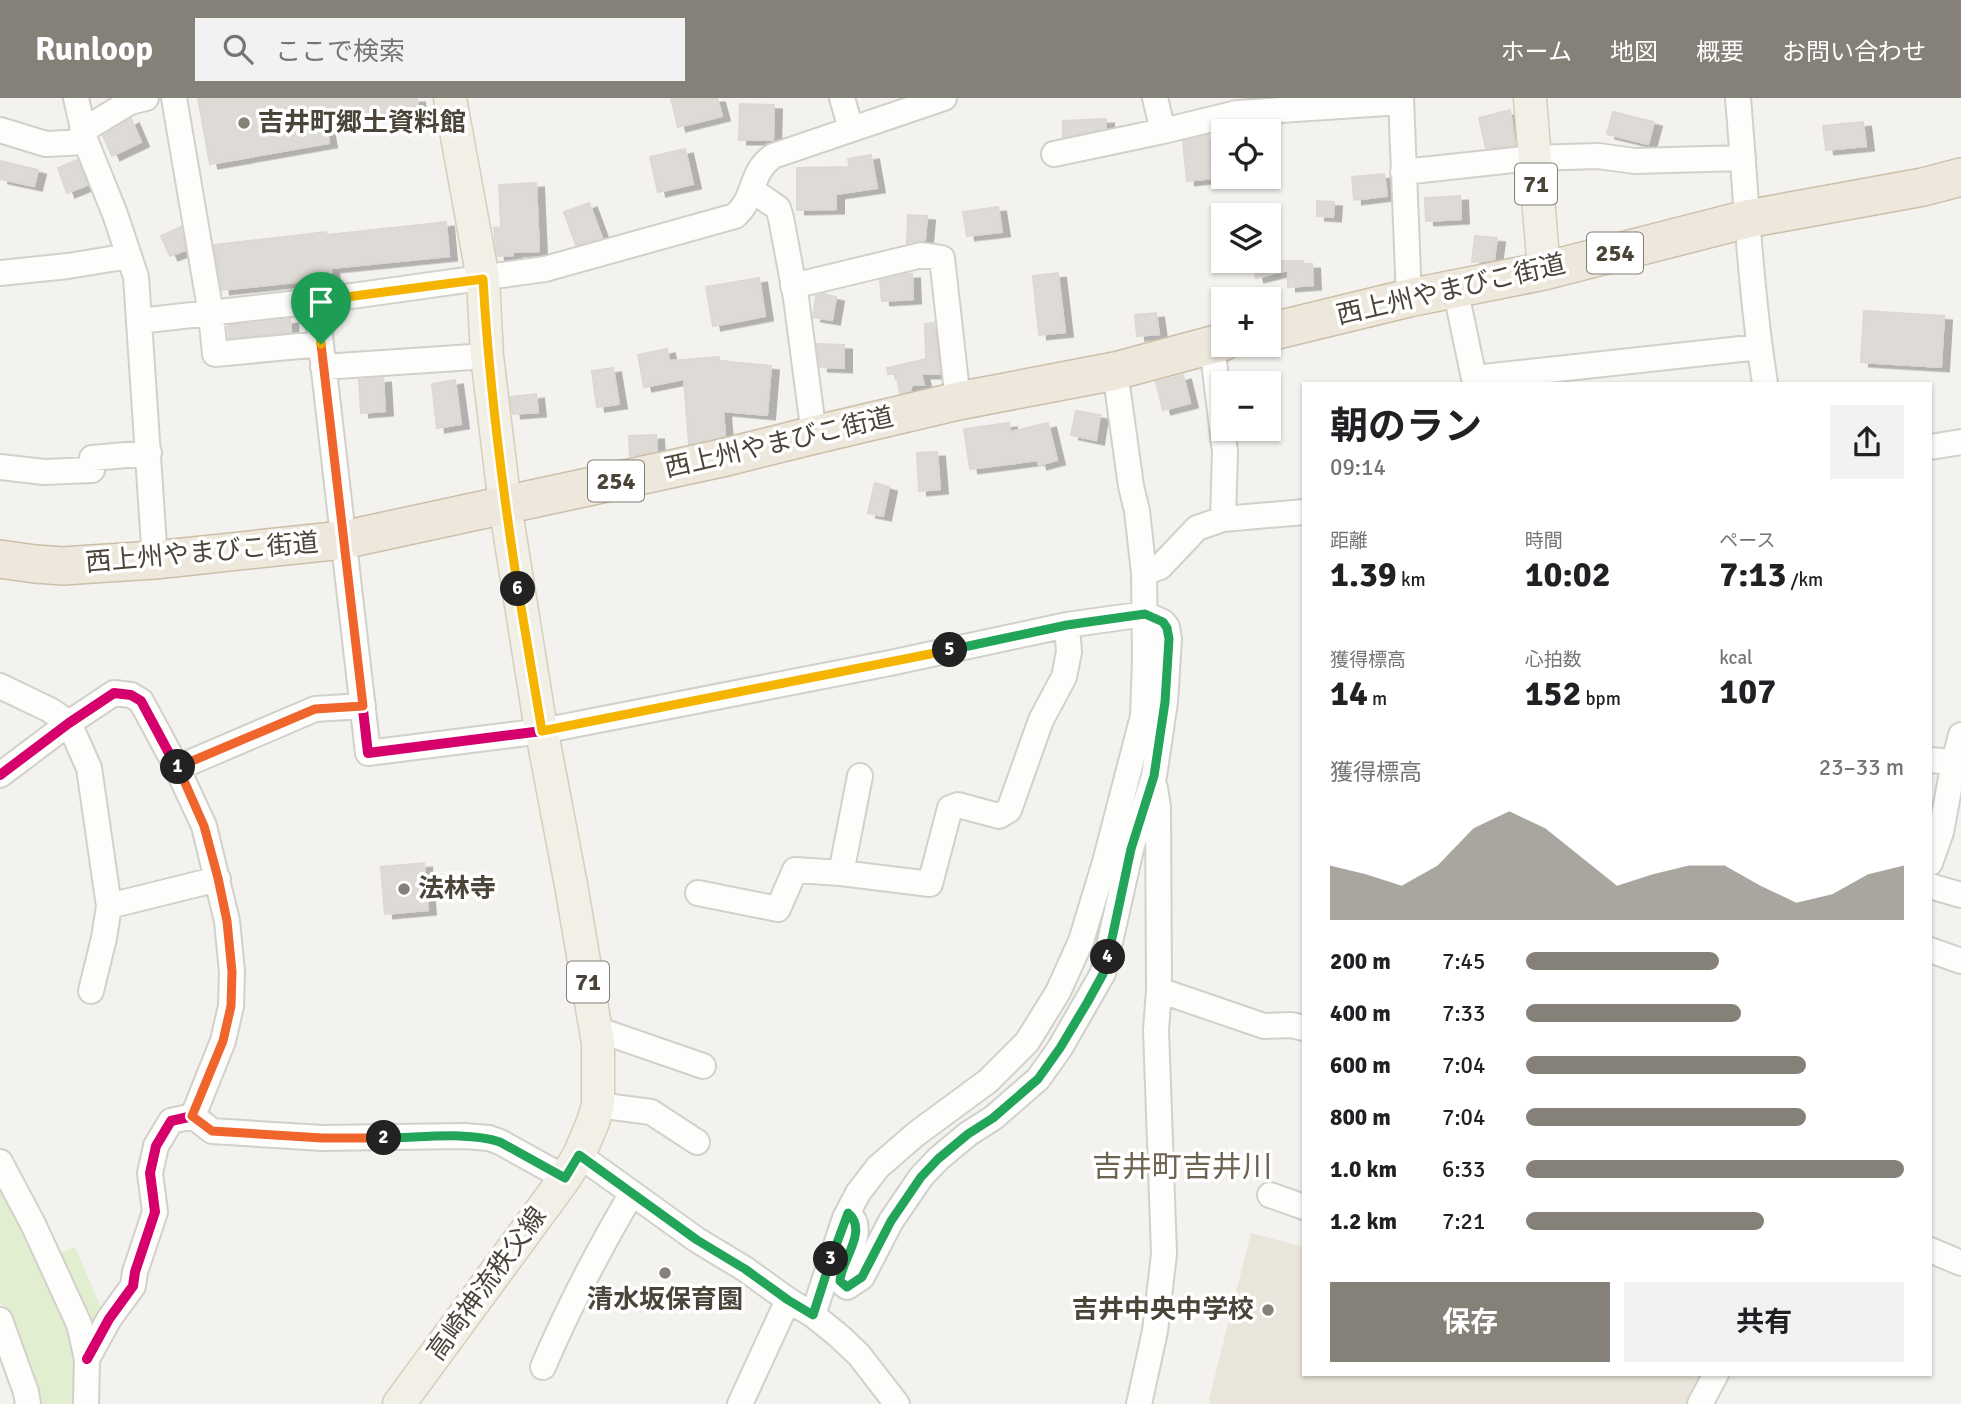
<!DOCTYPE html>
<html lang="ja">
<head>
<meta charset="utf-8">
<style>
  body { margin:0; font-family:Signika,"Noto Sans JP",sans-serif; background:#f2f2f2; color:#202124; height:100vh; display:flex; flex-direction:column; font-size:26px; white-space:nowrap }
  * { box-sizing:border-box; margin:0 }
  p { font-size:23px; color:#757577 }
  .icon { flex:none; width:38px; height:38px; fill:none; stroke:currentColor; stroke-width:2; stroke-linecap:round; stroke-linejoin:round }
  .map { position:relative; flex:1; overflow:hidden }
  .panel { position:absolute; left:1302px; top:284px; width:630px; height:994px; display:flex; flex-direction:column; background:#fff; border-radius:0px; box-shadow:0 2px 5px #0004 }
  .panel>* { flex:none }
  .tools { position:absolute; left:1211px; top:21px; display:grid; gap:14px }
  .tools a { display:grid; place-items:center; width:70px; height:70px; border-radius:0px; background:#fff; box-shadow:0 2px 5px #0004; font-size:35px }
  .pin { position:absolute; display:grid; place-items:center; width:60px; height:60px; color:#fff; margin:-72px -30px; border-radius:50% 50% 50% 0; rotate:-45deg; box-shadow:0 0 7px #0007 }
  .pin .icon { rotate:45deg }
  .km { position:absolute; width:35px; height:35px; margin:-18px; border-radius:50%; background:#222; color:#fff; font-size:19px; line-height:35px; text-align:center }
  .round { display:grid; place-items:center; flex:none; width:74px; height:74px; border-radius:0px; background:#f2f2f2 }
  .summary { display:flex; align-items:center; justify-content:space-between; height:119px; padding:0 28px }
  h1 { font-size:38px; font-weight:700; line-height:52px }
  .stats { display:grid; grid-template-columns:repeat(3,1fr); gap:10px; height:119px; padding:7px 28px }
  .stats div { display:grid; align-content:center }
  .stats b { font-size:35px; font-weight:700 }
  .stats small { font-size:19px; font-weight:400 }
  .stats p { font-size:19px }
  .chart { height:196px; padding:14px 28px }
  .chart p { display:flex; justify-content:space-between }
  .chart svg { width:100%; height:126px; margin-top:7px; fill:#868178; opacity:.7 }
  .cta { display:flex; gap:14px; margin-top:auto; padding:14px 28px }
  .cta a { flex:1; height:80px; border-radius:0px; background:#868178; color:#fff; font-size:28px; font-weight:700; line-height:80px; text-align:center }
  .cta a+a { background:#f2f2f2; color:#202124 }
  ul { padding:0 28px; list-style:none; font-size:23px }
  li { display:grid; grid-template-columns:112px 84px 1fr; align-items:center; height:52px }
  li i { height:18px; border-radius:9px; background:#868178 }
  header { display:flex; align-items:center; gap:42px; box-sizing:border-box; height:98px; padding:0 35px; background:#868178; color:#fff }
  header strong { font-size:33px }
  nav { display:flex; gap:38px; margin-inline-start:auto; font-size:24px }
  .search { width:490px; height:63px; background:#f2f2f2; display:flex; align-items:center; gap:18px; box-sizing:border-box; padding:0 24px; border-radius:0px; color:#757577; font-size:26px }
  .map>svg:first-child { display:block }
  .education { fill:#eae5da }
  .green { fill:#e1eecf }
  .building { fill:#dedbd6; stroke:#dcd9d4; stroke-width:2; filter:url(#shadow) }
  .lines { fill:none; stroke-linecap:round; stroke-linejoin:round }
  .minor-casing { stroke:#d2d0cb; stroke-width:28 }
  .major-casing { stroke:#d6cebb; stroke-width:35 }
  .highway-casing { stroke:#ccbfa9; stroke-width:40 }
  .minor { stroke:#fdfdfc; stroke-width:24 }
  .major { stroke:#f2efe6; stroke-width:32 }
  .highway { stroke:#ede8db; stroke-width:37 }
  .cycleway-casing { stroke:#fff; stroke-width:15 }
  .cycleway { stroke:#d6006c; stroke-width:10 }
  .split-1-casing { stroke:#fff; stroke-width:14 }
  .split-2-casing { stroke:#fff; stroke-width:14 }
  .split-3-casing { stroke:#fff; stroke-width:14 }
  .split-4-casing { stroke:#fff; stroke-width:14 }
  .split-5-casing { stroke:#fff; stroke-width:14 }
  .split-6-casing { stroke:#fff; stroke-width:14 }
  .split-7-casing { stroke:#fff; stroke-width:14 }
  .split-1 { stroke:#f0652b; stroke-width:9 }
  .split-2 { stroke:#f0652b; stroke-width:9 }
  .split-3 { stroke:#22a559; stroke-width:9 }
  .split-4 { stroke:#22a559; stroke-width:9 }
  .split-5 { stroke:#22a559; stroke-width:9 }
  .split-6 { stroke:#f5b400; stroke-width:9 }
  .split-7 { stroke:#f5b400; stroke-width:9 }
  .poi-dot { fill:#868178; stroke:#fff; stroke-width:2.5 }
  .labels { text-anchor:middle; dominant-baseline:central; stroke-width:7; stroke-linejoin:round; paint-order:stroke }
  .shield { fill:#fff; stroke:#817c74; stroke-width:2 }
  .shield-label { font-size:24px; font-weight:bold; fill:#4b4439 }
  .poi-label { font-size:26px; font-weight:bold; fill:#4b4439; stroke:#fff; text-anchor:start }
  .street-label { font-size:26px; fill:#4b4439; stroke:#fff }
  .quarter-label { font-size:30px; fill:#6e6250; stroke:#fff }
</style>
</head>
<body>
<header>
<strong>Runloop</strong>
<div class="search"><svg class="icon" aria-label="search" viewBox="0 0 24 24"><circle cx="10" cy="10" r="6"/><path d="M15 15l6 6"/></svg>ここで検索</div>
<nav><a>ホーム</a><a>地図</a><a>概要</a><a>お問い合わせ</a></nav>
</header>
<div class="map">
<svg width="1961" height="1306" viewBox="0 0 1961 1306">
  <defs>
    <filter id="shadow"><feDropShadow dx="8" dy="4.5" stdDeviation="0" flood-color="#0004"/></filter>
  </defs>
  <rect width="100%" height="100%" fill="#f4f2ee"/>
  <path class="education" d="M1251 1135 1304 1149V1276H1706L1691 1306H1210L1209 1301Z"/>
  <path class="green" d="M0 1077 42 1162 75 1149 106 1221 78 1306H35L16 1234 0 1204Z"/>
  <path class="building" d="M198 0H417L418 9 325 22 329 45 210 66Z
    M671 0H717L722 18 678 29Z
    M740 6 774 7 773 42H739Z
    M1510 12 1515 47 1486 50 1479 20Z
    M1613 14 1654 24 1648 46 1607 36Z
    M131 21 141 44 112 58 103 38Z
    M1106 21V30L1063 39V23Z
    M1863 24 1866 48 1826 52 1823 28Z
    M1209 37 1213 80 1187 83 1183 43Z
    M685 51 693 86 658 94 650 59Z
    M871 57 877 90 836 96V111L797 112V70L850 69 848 61Z
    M77 62 87 87 67 95 58 70Z
    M0 63 38 72 34 88 0 81Z
    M1384 76 1387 98 1354 102 1352 79Z
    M536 85 539 153 513 154V157L497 158 494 130 501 129 499 87Z
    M1460 98 1461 121 1426 123 1425 100Z
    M1317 103 1334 104 1333 119 1317 118Z
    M589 105 602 140 576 147 564 114Z
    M998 109 1002 134 967 138 963 114Z
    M908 117 927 118 925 142 907 145Z
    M446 124 449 158 331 170 332 180 222 192 214 147 326 134 327 137Z
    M181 129 185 152 170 158 161 138Z
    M1475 138 1497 140 1494 162 1472 164Z
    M1252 163H1303V166H1312L1313 187 1288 189V172L1256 180Z
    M1058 175 1065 234 1039 237 1033 178Z
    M907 176H912L913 201 882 203 880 182Z
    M759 180 765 218 713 228 706 189Z
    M823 196 836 199 832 222 813 219 816 198Z
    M1864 213 1944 218 1941 269 1861 264Z
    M1156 215 1159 236 1137 238 1135 217Z
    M290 221 291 234 229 240 228 228Z
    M934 225 940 276H921L924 287H912L910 293 900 295 896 276H888L887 270 926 261 925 226Z
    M817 246 844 247V270L820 269Z
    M667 251 669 263 719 259V263L771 268 767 317 723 313 725 338 689 346 684 281 644 289 638 257Z
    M613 270 619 306 597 309 592 273Z
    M1183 277 1190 305 1163 312 1156 284Z
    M383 280 385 313 361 315 359 282Z
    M455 282 461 326 437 330 432 286Z
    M536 296 538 314 513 316 510 299Z
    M1076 313 1100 317 1096 342 1071 337Z
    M1009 325 1010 334 1048 325 1057 362 1039 367 1038 362 970 371 964 331Z
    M656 337 657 353 630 358 629 338Z
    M937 354 940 391 919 393 917 355Z
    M875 385 889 389 883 418 868 415Z
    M424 765 428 812 385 816 381 769Z"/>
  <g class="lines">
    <defs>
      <path id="minor" d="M76 0 86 44 115 116 136 179 155 462
        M174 0 211 216 215 256 321 246
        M842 0 851 31
        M1155 0 1163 33
        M1401 0 1409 200
        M1738 0C1746 95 1750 191 1765 285
        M0 32 46 46 86 44
        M82 33 130 4 146 0
        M1054 56 1163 33 1237 15 1401 4
        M1403 74 1533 60 1598 58 1635 63 1743 60
        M752 92 778 110 781 120 796 200 814 337
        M0 175 68 168 129 158
        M793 188 922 157 942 160 958 303
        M1455 190 1475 285
        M316 203 368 655 542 633 890 565 1067 527 1145 516 1163 524 1167 529 1169 541 1165 604 1154 678 1131 751 1103 875 1060 950 1038 981 993 1020 968 1036 938 1061 921 1079 891 1123 862 1179 847 1189 840 1183C841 1162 869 1133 848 1115
        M139 223 316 203 545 171 735 118C757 98 749 75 773 58L944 0
        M323 269 487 258
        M1474 280 1759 249
        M1930 349 1961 344
        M0 369 44 374 92 372V360L149 355
        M1223 421 1304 414
        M1144 475 1160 469 1197 430 1223 421 1225 354 1212 247
        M0 588 50 612 69 625 89 670 109 808 104 840 91 893
        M1930 662 1954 664
        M177 670 315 611 363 608
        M0 677 69 625 114 595 131 597 141 603 177 670 204 728 227 823 232 874 231 908 223 943 193 1018 171 1023 156 1048 150 1075 155 1114 135 1174 133 1188 109 1221 87 1261
        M1930 765 1941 734 1954 664 1961 637
        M841 775 860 678
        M1930 788 1961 797
        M698 795 778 811 795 772 841 775 930 786 950 710 958 707 999 718 1009 712 1041 622 1064 579 1069 554 1067 527
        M109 808 218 781
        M1930 852 1961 863
        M1159 892 1264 928 1291 927 1304 930
        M596 931 703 968
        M598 1007 651 1014 697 1044
        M193 1018 212 1033 322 1040 465 1038 489 1040 500 1044 565 1080
        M579 1057 697 1142 745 1171 788 1202 813 1217 839 1238 859 1257 897 1306
        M0 1064 33 1126 79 1226 87 1261 86 1306
        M1270 1097 1304 1109
        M1930 1152 1961 1165
        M813 1217 845 1120 858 1095 878 1069 916 1036 988 983 1027 944 1058 894 1081 843 1105 764 1143 618 1145 562 1144 475 1137 413 1131 388 1115 273
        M0 1222 26 1294 28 1306
        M543 1269C569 1208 599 1151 632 1095
        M740 1306 788 1202
        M1139 1306 1155 1233 1164 1156 1156 932 1159 892 1158 709 1155 690
        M1700 1306 1716 1276"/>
      <path id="major" d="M1530 0 1544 173
        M399 1306 565 1080 579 1057 593 1024 598 1007V945L571 787 539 619 505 407 487 258 483 181 450 0"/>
      <path id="highway" d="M1269 234 1409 200 1544 173 1747 121 1923 89 1961 79
        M0 461 35 466 63 468 92 466 155 462 343 442 722 360 814 337 958 303 1115 273 1223 244"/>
    </defs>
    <use href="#minor" class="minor-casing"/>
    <use href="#major" class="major-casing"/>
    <use href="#highway" class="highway-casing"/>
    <use href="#minor" class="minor"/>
    <use href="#major" class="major"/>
    <use href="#highway" class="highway"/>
    <defs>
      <path id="cycleway" d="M316 203 368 655 542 633 890 565 1067 527 1145 516 1163 524 1167 529 1169 541 1165 604 1154 678 1131 751 1103 875 1060 950 1038 981 993 1020 968 1036 938 1061 921 1079 891 1123 862 1179 847 1189 840 1183C841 1162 869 1133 848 1115
        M0 677 69 625 114 595 131 597 141 603 177 670 204 728 227 823 232 874 231 908 223 943 193 1018 171 1023 156 1048 150 1075 155 1114 135 1174 133 1188 109 1221 87 1261"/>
    </defs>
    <use href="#cycleway" class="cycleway-casing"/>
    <use href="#cycleway" class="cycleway"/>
  </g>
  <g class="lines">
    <defs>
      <path id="split-1" d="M178 669 315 611 363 608 321 246"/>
      <path id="split-2" d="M178 669 204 728 218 780 227 823 232 874 231 908 223 943 192 1018 212 1033 322 1040H384"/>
      <path id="split-3" d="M384 1040C418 1040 468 1033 500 1044L565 1080 579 1057 697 1142 745 1171 788 1202 813 1217 831 1161"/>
      <path id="split-4" d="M831 1161 848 1115C869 1133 841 1162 840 1183L847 1189 862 1179 891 1123 921 1079 938 1061 968 1036 993 1020 1038 981 1060 950 1087 905 1103 876 1108 859"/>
      <path id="split-5" d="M950 552 1067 527 1145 516 1163 524 1167 530 1169 541 1165 604 1154 678 1131 751 1108 859"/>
      <path id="split-6" d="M518 491 542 633 950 552"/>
      <path id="split-7" d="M321 246 316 203 483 181C489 285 502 388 518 491"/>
    </defs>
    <use href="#split-1" class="split-1-casing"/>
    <use href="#split-2" class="split-2-casing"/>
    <use href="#split-3" class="split-3-casing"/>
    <use href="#split-4" class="split-4-casing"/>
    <use href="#split-5" class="split-5-casing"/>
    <use href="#split-6" class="split-6-casing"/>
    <use href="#split-7" class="split-7-casing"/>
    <use href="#split-1" class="split-1"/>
    <use href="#split-2" class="split-2"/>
    <use href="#split-3" class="split-3"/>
    <use href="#split-4" class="split-4"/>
    <use href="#split-5" class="split-5"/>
    <use href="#split-6" class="split-6"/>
    <use href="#split-7" class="split-7"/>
  </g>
  <g class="poi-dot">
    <circle cx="244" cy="25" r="7"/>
    <circle cx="404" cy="791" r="7"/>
    <circle cx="665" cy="1175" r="7"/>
    <circle cx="1268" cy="1212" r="7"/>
  </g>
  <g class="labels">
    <g class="shield">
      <rect x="1515" y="65.5" width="42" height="41" rx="5"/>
      <rect x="1587" y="134.5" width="56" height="41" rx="5"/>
      <rect x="588" y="362.5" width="56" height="41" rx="5"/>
      <rect x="567" y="863.5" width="42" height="41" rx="5"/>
    </g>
    <g class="shield-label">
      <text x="1536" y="86">71</text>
      <text x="1615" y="155">254</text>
      <text x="616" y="383">254</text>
      <text x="588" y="884">71</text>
    </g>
    <g class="poi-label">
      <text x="258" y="25">吉井町郷土資料館</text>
      <text x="418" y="791">法林寺</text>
      <text x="665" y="1202" text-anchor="middle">清水坂保育園</text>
      <text x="1254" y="1212" text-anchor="end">吉井中央中学校</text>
    </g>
    <g class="street-label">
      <text transform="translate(1451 192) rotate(-13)">西上州やまびこ街道</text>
      <text transform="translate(779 345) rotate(-13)">西上州やまびこ街道</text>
      <text transform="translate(202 455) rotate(-5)">西上州やまびこ街道</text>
      <text transform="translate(487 1186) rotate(-54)">高崎神流秩父線</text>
    </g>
    <g class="quarter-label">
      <text x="1182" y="1069">吉井町吉井川</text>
    </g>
  </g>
</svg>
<div class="tools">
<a><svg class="icon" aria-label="locate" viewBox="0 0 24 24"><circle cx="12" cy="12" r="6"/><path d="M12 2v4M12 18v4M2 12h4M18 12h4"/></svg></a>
<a><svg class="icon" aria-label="layers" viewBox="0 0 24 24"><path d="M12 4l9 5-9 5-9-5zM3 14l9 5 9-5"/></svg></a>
<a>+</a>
<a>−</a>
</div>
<div class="pin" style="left:321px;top:246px;background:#1e9e55"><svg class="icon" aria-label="arrive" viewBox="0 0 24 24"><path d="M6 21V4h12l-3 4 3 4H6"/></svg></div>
<b class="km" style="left:178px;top:669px">1</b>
<b class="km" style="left:384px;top:1040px">2</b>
<b class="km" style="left:831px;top:1161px">3</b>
<b class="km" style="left:1108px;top:859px">4</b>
<b class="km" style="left:950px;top:552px">5</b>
<b class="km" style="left:518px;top:491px">6</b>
<section class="panel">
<div class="summary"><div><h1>朝のラン</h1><p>09:14</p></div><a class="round"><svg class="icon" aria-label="share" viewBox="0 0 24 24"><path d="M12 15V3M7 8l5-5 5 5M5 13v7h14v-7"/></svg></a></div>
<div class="stats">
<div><p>距離</p><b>1.39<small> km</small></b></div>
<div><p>時間</p><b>10:02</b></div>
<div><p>ペース</p><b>7:13<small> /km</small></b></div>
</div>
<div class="stats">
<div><p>獲得標高</p><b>14<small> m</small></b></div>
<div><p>心拍数</p><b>152<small> bpm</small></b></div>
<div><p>kcal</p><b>107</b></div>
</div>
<div class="chart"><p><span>獲得標高</span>23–33 m</p>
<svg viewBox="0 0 160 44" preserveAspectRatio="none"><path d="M0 44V25L10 28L20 32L30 25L40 12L50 6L60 12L70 22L80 32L90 28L100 25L110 25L120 32L130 38L140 35L150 28L160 25V44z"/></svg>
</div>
<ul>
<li><b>200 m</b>7:45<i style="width:51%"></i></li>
<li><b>400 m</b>7:33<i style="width:57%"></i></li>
<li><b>600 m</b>7:04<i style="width:74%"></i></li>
<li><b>800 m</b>7:04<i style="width:74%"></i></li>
<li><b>1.0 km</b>6:33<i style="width:100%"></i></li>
<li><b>1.2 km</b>7:21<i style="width:63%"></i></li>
</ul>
<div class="cta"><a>保存</a><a>共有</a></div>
</section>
</div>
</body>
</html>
